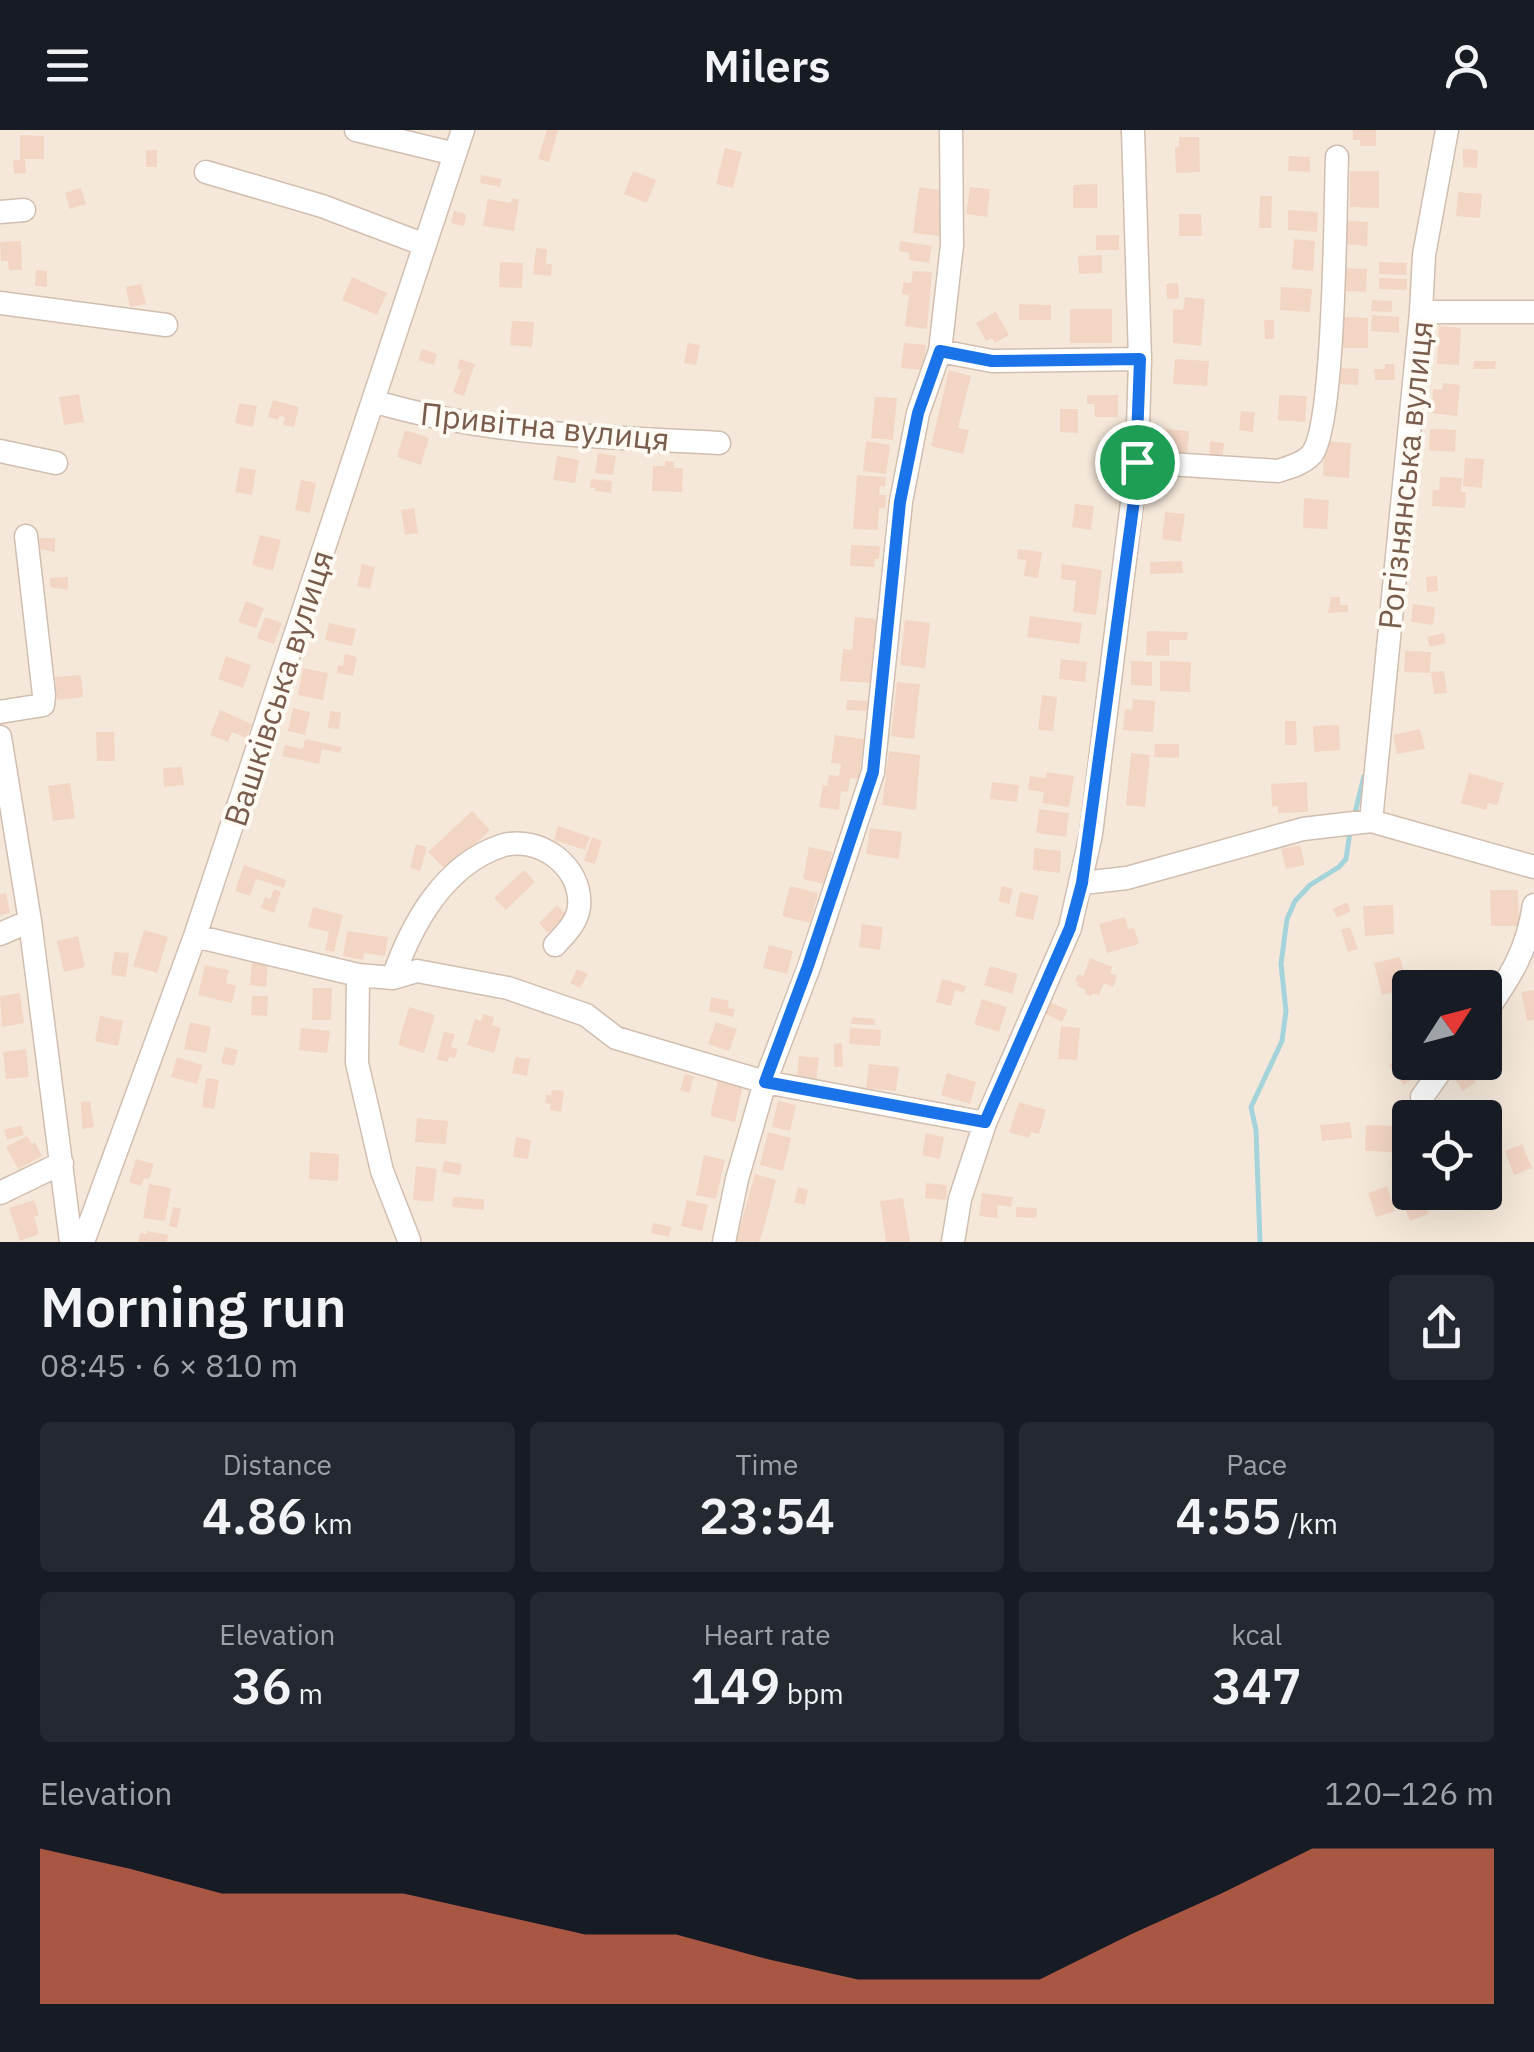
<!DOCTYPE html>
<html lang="en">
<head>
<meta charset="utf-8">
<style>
  body { margin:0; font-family:"IBM Plex Sans",sans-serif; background:#242831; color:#f1f3f6; height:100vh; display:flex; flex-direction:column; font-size:38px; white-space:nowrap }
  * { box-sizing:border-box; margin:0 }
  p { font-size:32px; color:#9ea1a6 }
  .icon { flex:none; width:55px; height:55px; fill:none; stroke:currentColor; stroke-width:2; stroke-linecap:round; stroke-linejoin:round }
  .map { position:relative; height:1112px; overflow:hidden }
  .drawer { display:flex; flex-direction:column; background:#171b24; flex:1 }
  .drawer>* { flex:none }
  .needle { width:65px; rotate:54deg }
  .tools { position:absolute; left:1392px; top:840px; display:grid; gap:20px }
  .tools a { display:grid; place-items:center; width:110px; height:110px; border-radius:10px; background:#171b24; box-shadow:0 10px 40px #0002; font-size:50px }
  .pin { position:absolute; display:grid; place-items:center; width:85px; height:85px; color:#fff; margin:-42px; border:5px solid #fff; border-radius:50%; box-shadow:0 2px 10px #0007 }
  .round { display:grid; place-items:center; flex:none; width:105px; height:105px; border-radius:10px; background:#242831 }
  .head { display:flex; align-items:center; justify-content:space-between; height:170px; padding:0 40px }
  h1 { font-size:55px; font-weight:600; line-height:75px }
  .stats { display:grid; grid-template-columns:repeat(3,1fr); gap:15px; height:170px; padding:10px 40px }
  .stats div { display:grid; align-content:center; border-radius:10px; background:#242831; text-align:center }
  .stats b { font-size:50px; font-weight:600 }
  .stats small { font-size:28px; font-weight:400 }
  .stats p { font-size:28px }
  .chart { height:280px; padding:20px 40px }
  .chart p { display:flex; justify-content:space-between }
  .chart svg { width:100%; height:180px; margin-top:10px; fill:#e76f51; opacity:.7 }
  header { display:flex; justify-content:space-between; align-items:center; height:130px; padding:0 40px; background:#171b24; font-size:45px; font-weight:600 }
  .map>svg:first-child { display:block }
  .residential { fill:#f5e8da; fill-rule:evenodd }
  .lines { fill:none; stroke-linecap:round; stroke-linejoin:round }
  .stream { stroke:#a5d3da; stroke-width:5 }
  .building { fill:#f3d5c3 }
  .minor-casing { stroke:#d1beb0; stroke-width:25 }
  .minor { stroke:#fff; stroke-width:22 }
  .route-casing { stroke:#fff; stroke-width:20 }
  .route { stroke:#1a73e8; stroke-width:12 }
  .labels { text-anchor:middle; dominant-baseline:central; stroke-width:8; stroke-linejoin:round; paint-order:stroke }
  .street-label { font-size:32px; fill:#7a5c4d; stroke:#fffaf3 }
</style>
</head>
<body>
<header><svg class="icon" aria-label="menu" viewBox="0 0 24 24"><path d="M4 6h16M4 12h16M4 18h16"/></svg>Milers<svg class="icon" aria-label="person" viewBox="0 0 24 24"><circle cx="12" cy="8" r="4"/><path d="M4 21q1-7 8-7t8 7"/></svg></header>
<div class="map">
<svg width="1534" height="1112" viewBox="0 0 1534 1112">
  <rect width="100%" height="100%" fill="#fdf6ec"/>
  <path class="residential" d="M0 0H1534V1112H0ZM1410 858H1485V932H1410ZM1410 988H1485V1062H1410Z"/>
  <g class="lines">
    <path class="stream" d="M1354 687 1364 646
      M1260 1112 1256 1000 1251 977 1282 911 1286 881 1281 834 1287 789 1295 771 1310 755 1339 737 1346 729 1350 702"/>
  </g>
  <path class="building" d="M547 0H558L549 32 538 29Z
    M1353 0H1376V16H1360V10H1353Z
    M20 5 44 6V29H25L26 43 14 44 13 30H20Z
    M1179 7H1199L1200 42 1176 43 1175 17H1179Z
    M725 18 742 22 733 58 716 54Z
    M1463 19 1478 20 1477 38 1463 37Z
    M146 20H157V37H146Z
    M1289 26 1310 27V42L1288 41Z
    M633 41 656 50 647 73 624 64Z
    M1350 41H1379V78L1350 77Z
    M481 45 502 49 500 57 480 53Z
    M1097 54V78H1073V55Z
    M919 57 946 61 939 106 913 103Z
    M970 57 990 59 987 87 966 84Z
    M81 58 86 74 70 79 65 63Z
    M1458 62 1482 64 1480 88 1456 86Z
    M1260 66H1272L1271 98H1259Z
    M512 68 519 70 514 101 483 96 488 69 511 73Z
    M1288 80 1318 82 1317 102 1288 100Z
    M454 81 466 84 464 96 451 93Z
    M1179 84H1201L1202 106H1179Z
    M1345 91 1368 92 1367 116 1344 114Z
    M1096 105H1119V120H1096Z
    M1294 109 1315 111 1313 141 1292 139Z
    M21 111 22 140H9L8 131H1L0 112Z
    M900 111 932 116 929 133 909 130 910 123 899 121Z
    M536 118 547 119 546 134H552L551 146 533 144Z
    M1102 125V143L1079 144 1078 126Z
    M500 132 523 133 522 158 499 157Z
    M1379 132 1407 133 1406 145 1379 144Z
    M1344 138 1367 139 1366 162 1343 161Z
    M36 140 47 141V157L35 156Z
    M913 141 932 142 927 199 905 196 909 165 902 164 903 152 911 153Z
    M352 147 387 163 377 185 342 170Z
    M1379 148 1407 149V160L1379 159Z
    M1178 153 1179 168 1167 169 1166 154Z
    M141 154 146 174 130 177 126 157Z
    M1281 157 1312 159 1310 182 1280 180Z
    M1185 167 1205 169 1201 216 1173 213V179L1183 180Z
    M1372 170 1392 171V182L1371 181Z
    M1019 174 1051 175V190H1019Z
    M1070 179H1112V213H1070Z
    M996 182 1009 205 995 213 992 208 986 211 976 193Z
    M1372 185 1399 187V203L1371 201Z
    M1343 187 1368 188V218H1342Z
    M1264 190H1274V209H1265Z
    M512 191 534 192 532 217 510 215Z
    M1439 196 1461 198 1459 235 1437 234Z
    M688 213 700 215 696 235 684 233Z
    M904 213 926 215 923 240 901 238Z
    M422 219 437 224 434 235 418 230Z
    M460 229 475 234 464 266 453 262 461 240 457 239Z
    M1175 229 1209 231 1207 256 1173 254Z
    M1474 231H1496L1495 239H1473Z
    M1385 234H1394L1395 250H1375L1374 239H1385Z
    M1340 238 1359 239 1358 255 1339 254Z
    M949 240 971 246 958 298 969 300 963 324 931 316Z
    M1443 253 1460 255 1457 286 1432 283 1433 259 1442 260Z
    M79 264 84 292 64 295 59 267Z
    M1087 265H1118V287H1095L1094 274H1087Z
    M1279 265 1307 266 1305 292 1278 290Z
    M875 267 897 268 893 310 871 308Z
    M273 270 299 277 294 297 283 295 285 287 279 286 278 290 268 287Z
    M239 273 257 276 253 297 235 293Z
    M1060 279H1078V303L1060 302Z
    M1241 281 1255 282 1253 302 1239 300Z
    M1166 299 1189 301 1187 327 1164 326Z
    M1430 299 1456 300 1455 322 1429 320Z
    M405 300 429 308 421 335 397 327Z
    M866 311 890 315 886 344 863 341Z
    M1210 311 1224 313 1222 330 1209 329Z
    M1325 311 1351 313 1349 348 1323 346Z
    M598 323 616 326 613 345 595 343Z
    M557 326 579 330 575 353 553 350Z
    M1465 328 1484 329 1482 358 1463 356Z
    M665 331 674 332V338H683L682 362 652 361 653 336H665Z
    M240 337 256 340 252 365 235 362Z
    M857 345 886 347 885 357 880 356 879 365H886L885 378H879L878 400 853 399Z
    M1440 347 1462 348 1461 362H1466L1465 378 1432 376 1433 360H1439Z
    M591 349 612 351 611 363 595 361V358H590Z
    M301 350 316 353 310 383 295 380Z
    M1304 368 1329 370 1327 399 1303 398Z
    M1075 374 1094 376 1091 400 1072 397Z
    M414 378 418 403 405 405 401 380Z
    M1165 382 1185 384 1181 412 1162 409Z
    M260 405 281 410 273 441 252 435Z
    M39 408H55V422L40 419Z
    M851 415 880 416 879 429H875L874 437 850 436Z
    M1018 419 1042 422 1038 448 1024 446 1026 430 1017 429Z
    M1182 431 1183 443 1150 444V432Z
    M362 434 375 437 370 459 357 456Z
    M1062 434 1102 440 1096 485 1073 482 1076 451 1061 449Z
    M1437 446 1438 461 1427 462 1426 447Z
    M68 447V460L50 457V448Z
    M1331 467H1340V475H1348V482L1328 483Z
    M246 471 264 478 256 498 238 492Z
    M1413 474 1435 477 1433 495 1411 492Z
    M1030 486 1082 493 1079 514 1027 507Z
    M265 487 282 493 274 514 257 508Z
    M855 487 877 489 872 553 840 551 843 519 852 520Z
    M905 490 930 493 925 538 900 535Z
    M329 493 356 499 352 516 325 510Z
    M1147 501 1188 502 1187 510H1169V526L1146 525Z
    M1444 503 1446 513 1430 517 1427 507Z
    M1405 521 1431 522 1430 543 1404 542Z
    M345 524 357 527 353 546 337 543 338 535 343 536Z
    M226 526 251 535 243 558 218 549Z
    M1061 529 1087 532 1085 552 1059 549Z
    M1131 531 1152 532V556L1131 555Z
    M1160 531 1191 532 1190 562 1160 561Z
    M303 538 328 543 323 570 298 565Z
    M1444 541 1447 563 1434 564 1431 542Z
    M81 545 83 567 57 570 55 547Z
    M897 552 920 554 914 609 891 606Z
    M1042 565 1057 567 1053 601 1038 600Z
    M1133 569 1155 571 1153 602 1123 600 1125 579 1132 580Z
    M847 570 869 571V581L846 580Z
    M293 578 310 582 305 605 288 601Z
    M220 580 252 594 246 608 232 602 228 612 210 605Z
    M330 581 341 582 339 599 328 598Z
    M1285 591H1296L1297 615H1285Z
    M1339 595 1340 620 1314 622 1313 596Z
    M1420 599 1425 619 1397 624 1393 605Z
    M96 602H114L115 631H97Z
    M835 605 864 609 859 649 850 648 848 662 841 661 839 680 819 677 823 655 827 656 829 645 839 646 841 634 831 633Z
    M305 609 342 617 340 623 322 619 319 634 282 626 285 615 303 619Z
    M1155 614H1179V628L1154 627Z
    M889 621 920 625 916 680 882 675Z
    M1131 623 1150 625 1145 677 1126 675Z
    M182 637 184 655 164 657 163 638Z
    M1046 642 1074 646 1069 677 1042 673 1044 662 1028 660 1030 646 1046 648Z
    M1469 643 1504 653 1497 675 1488 673 1486 680 1461 673Z
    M992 652 1019 655 1017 672 990 669Z
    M1307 652 1308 682 1278 683V676L1272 677 1271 654Z
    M70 653 75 688 53 691 48 656Z
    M1039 679 1069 683 1066 707 1036 703Z
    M472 681 490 700 447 741 428 722Z
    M558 696 590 707 585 720 554 710Z
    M870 698 902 702 899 729 866 724Z
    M592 707 602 711 595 734 584 731Z
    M416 714 427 717 420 741 410 738Z
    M1300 715 1305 735 1286 739 1281 719Z
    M809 717 832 722 825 754 803 749Z
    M1034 718 1061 721 1060 743 1033 740Z
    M244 735 286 750 284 758 256 749 250 766 235 761Z
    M524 740 535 752 506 780 494 768Z
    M790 756 818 763 810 793 782 786Z
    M1002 756 1013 759 1009 774 998 771Z
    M274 759 281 762 274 783 261 778 265 767 270 769Z
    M1490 760H1518L1519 796H1491Z
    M1020 762 1039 766 1033 790 1015 786Z
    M6 763 10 783 0 785V764Z
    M1347 772 1351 781 1337 788 1333 779Z
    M557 775 567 785 548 803 539 793Z
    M1393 775 1394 804 1365 806 1363 776Z
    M313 777 343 785 334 822 325 820 329 802 308 797Z
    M1125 787 1128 799 1134 798 1139 814 1107 823 1099 794Z
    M862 794 883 797 880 820 859 817Z
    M1350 797 1358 819 1348 822 1341 800Z
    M144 800 168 807 157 843 133 836Z
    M347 801 388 807 385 826 364 823 363 830 343 826Z
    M78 806 85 837 64 842 57 811Z
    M769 815 793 821 787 844 763 838Z
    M114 822 129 823 126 847 111 845Z
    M1400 827 1408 858 1382 865 1374 833Z
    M1090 828 1112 837 1110 843 1117 846 1113 857 1104 853 1099 865 1093 863 1091 866 1085 864 1086 860 1077 856 1079 853 1075 851 1078 844 1083 846Z
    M252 832 268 833 266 857 250 855Z
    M205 835 229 840 226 853 236 856 232 873 198 865Z
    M990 836 1018 844 1012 864 984 855Z
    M577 839 588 844 580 858 570 853Z
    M942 849 966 856 964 863 955 860 951 876 936 872Z
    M313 858H332L331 890H312Z
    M1534 860V890L1527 891 1521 862Z
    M20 863 24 893 2 897 0 866Z
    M252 866H268L267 886 251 885Z
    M711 867 729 871 728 878 735 879 733 887 709 881Z
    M982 869 1007 877 999 902 974 894Z
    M1050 872 1068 880 1062 892 1044 883Z
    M409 877 435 885 424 923 398 915Z
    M483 884 494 887 492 895 501 898 494 923 467 915 475 889 481 891Z
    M100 886 123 891 118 916 95 911Z
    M852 887 875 889 874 895 851 894Z
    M190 892 211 897 206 923 184 919Z
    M716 892 737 899 729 921 708 914Z
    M1061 896 1080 898 1077 930 1058 929Z
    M301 898 330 901 327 923 299 920Z
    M850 898 881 900 880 916 849 914Z
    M444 902 455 904 451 917 458 919 455 928 449 927 448 932 437 929Z
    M842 913 843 937H834V914Z
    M225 917 238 920 234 936 221 933Z
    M26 919 29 947 6 949 3 922Z
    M1404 925 1418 945 1404 955 1389 935Z
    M799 926 819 928 815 957 796 954Z
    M177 927 202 935 197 954 171 947Z
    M515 927 530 929 527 946 512 943Z
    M869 934 899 937 896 961 866 958Z
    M1466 937 1476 952 1463 961 1453 946Z
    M947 943 976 952 970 974 941 965Z
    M685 944 694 946 689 963 680 960Z
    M206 948 219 950 214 979 202 977Z
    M718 950 743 955 735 992 710 986Z
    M552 960 564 961 561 982 550 980 551 974 545 973 546 965H551Z
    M90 971 94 997 82 999 81 972Z
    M778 971 796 975 790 1001 772 997Z
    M1019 972 1046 980 1039 1004 1031 1002 1029 1008 1009 1002Z
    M417 988 448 991 446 1014 415 1012Z
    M1350 992 1352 1008 1322 1011 1320 995Z
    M21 995 24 1005 7 1010 4 1000Z
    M1366 995 1395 996 1394 1022 1365 1021Z
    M768 1002 791 1008 783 1041 760 1035Z
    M926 1003 944 1007 940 1029 922 1025Z
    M27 1006 32 1014 35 1012 42 1026 18 1039 6 1017Z
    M516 1007 531 1010 528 1029 513 1027Z
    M1522 1014 1532 1038 1514 1045 1505 1021Z
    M310 1022 339 1024 338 1051 309 1049Z
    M704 1025 725 1030 716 1069 696 1065Z
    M136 1029 154 1034 149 1049 144 1048 141 1056 129 1052Z
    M444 1031 462 1034 460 1045 442 1042Z
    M416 1036 437 1039 433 1072 413 1070Z
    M755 1044 776 1050 765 1094 759 1112H736Z
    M926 1053 947 1055 946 1070 925 1068Z
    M149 1054 171 1058 165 1091 143 1088Z
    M1387 1056 1395 1081 1376 1087 1368 1063Z
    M798 1057 808 1060 805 1075 794 1072Z
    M982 1063 1013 1067 1011 1077 998 1075 997 1088 979 1086Z
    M453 1067 484 1069V1080L452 1077Z
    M903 1068 910 1112H886L880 1071Z
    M34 1070 39 1085 34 1087 39 1104 20 1111 9 1078Z
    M687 1070 708 1075 702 1101 681 1096Z
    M1423 1070 1428 1084 1410 1091 1405 1078Z
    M173 1077 181 1078 177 1098 169 1096Z
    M1016 1077 1037 1078 1036 1088 1016 1087Z
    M653 1093 671 1097 669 1107 651 1103Z
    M147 1101 168 1105 167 1112H138L140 1103 147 1104Z"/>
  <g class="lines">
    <defs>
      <path id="minor" d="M356 0 455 24
        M206 42 322 76 425 115
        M0 82 24 80
        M0 173 166 195
        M1421 182H1534
        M940 221 992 231 1140 229
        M373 271C485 305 603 307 719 313
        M0 321 56 333
        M1137 332 1278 341C1290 337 1303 334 1312 324 1335 294 1335 77 1337 27
        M0 582 43 575 44 565 26 406
        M0 607 30 791 71 1112
        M1371 691 1421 182 1424 125 1447 0
        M1083 753 1127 748 1303 699 1371 691 1534 737
        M0 804 30 791
        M195 806 358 845 393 848 417 841 508 858 586 885 616 908 765 952 985 993
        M358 845 357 933 382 1041 409 1110
        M393 848C411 795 444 735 501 716 538 704 583 736 579 777 577 793 565 804 555 815
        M1485 883C1512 844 1527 821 1534 775
        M1422 967 1447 932
        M0 1063 62 1033
        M83 1112 195 806 463 0
        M724 1112 737 1049 765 952 809 837 873 642 901 372 918 283 940 221 952 115 951 0
        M953 1112 960 1069 985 993 1070 798 1091 704 1137 332 1140 229 1133 0"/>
    </defs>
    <use href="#minor" class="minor-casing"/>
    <use href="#minor" class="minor"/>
  </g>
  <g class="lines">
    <defs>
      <path id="route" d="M940 221 992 231 1140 229 1135 363 1082 753 1070 798 985 992 765 952 808 836 873 642 900 372 918 283Z"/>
    </defs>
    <use href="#route" class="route-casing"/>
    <use href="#route" class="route"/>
  </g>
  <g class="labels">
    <g class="street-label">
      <text transform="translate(545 296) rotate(6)">Привітна вулиця</text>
      <text transform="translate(1405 345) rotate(-84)">Рогізнянська вулиця</text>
      <text transform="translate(278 558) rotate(-72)">Вашківська вулиця</text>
    </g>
  </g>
</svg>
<div class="tools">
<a><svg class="needle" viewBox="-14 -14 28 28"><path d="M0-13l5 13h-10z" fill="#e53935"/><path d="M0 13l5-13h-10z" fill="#9ea1a6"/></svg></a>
<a><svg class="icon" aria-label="locate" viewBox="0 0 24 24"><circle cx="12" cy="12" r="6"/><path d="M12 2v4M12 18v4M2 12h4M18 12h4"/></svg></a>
</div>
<div class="pin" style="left:1137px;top:332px;background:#1e9e55"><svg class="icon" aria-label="arrive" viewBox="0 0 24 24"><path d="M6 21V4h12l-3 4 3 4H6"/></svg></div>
</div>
<section class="drawer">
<div class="head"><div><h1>Morning run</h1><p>08:45 · 6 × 810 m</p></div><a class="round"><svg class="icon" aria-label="share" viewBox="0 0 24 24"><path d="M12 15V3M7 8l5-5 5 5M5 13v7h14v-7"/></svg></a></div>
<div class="stats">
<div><p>Distance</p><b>4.86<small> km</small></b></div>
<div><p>Time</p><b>23:54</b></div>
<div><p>Pace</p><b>4:55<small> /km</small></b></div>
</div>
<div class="stats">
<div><p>Elevation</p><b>36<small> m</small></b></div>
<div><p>Heart rate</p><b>149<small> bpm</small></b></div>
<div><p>kcal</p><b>347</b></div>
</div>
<div class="chart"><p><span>Elevation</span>120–126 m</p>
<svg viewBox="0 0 160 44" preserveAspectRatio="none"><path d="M0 44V6L10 11L20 17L30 17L40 17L50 22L60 27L70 27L80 33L90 38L100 38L110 38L120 27L130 17L140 6L150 6L160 6V44z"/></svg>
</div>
</section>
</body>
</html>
